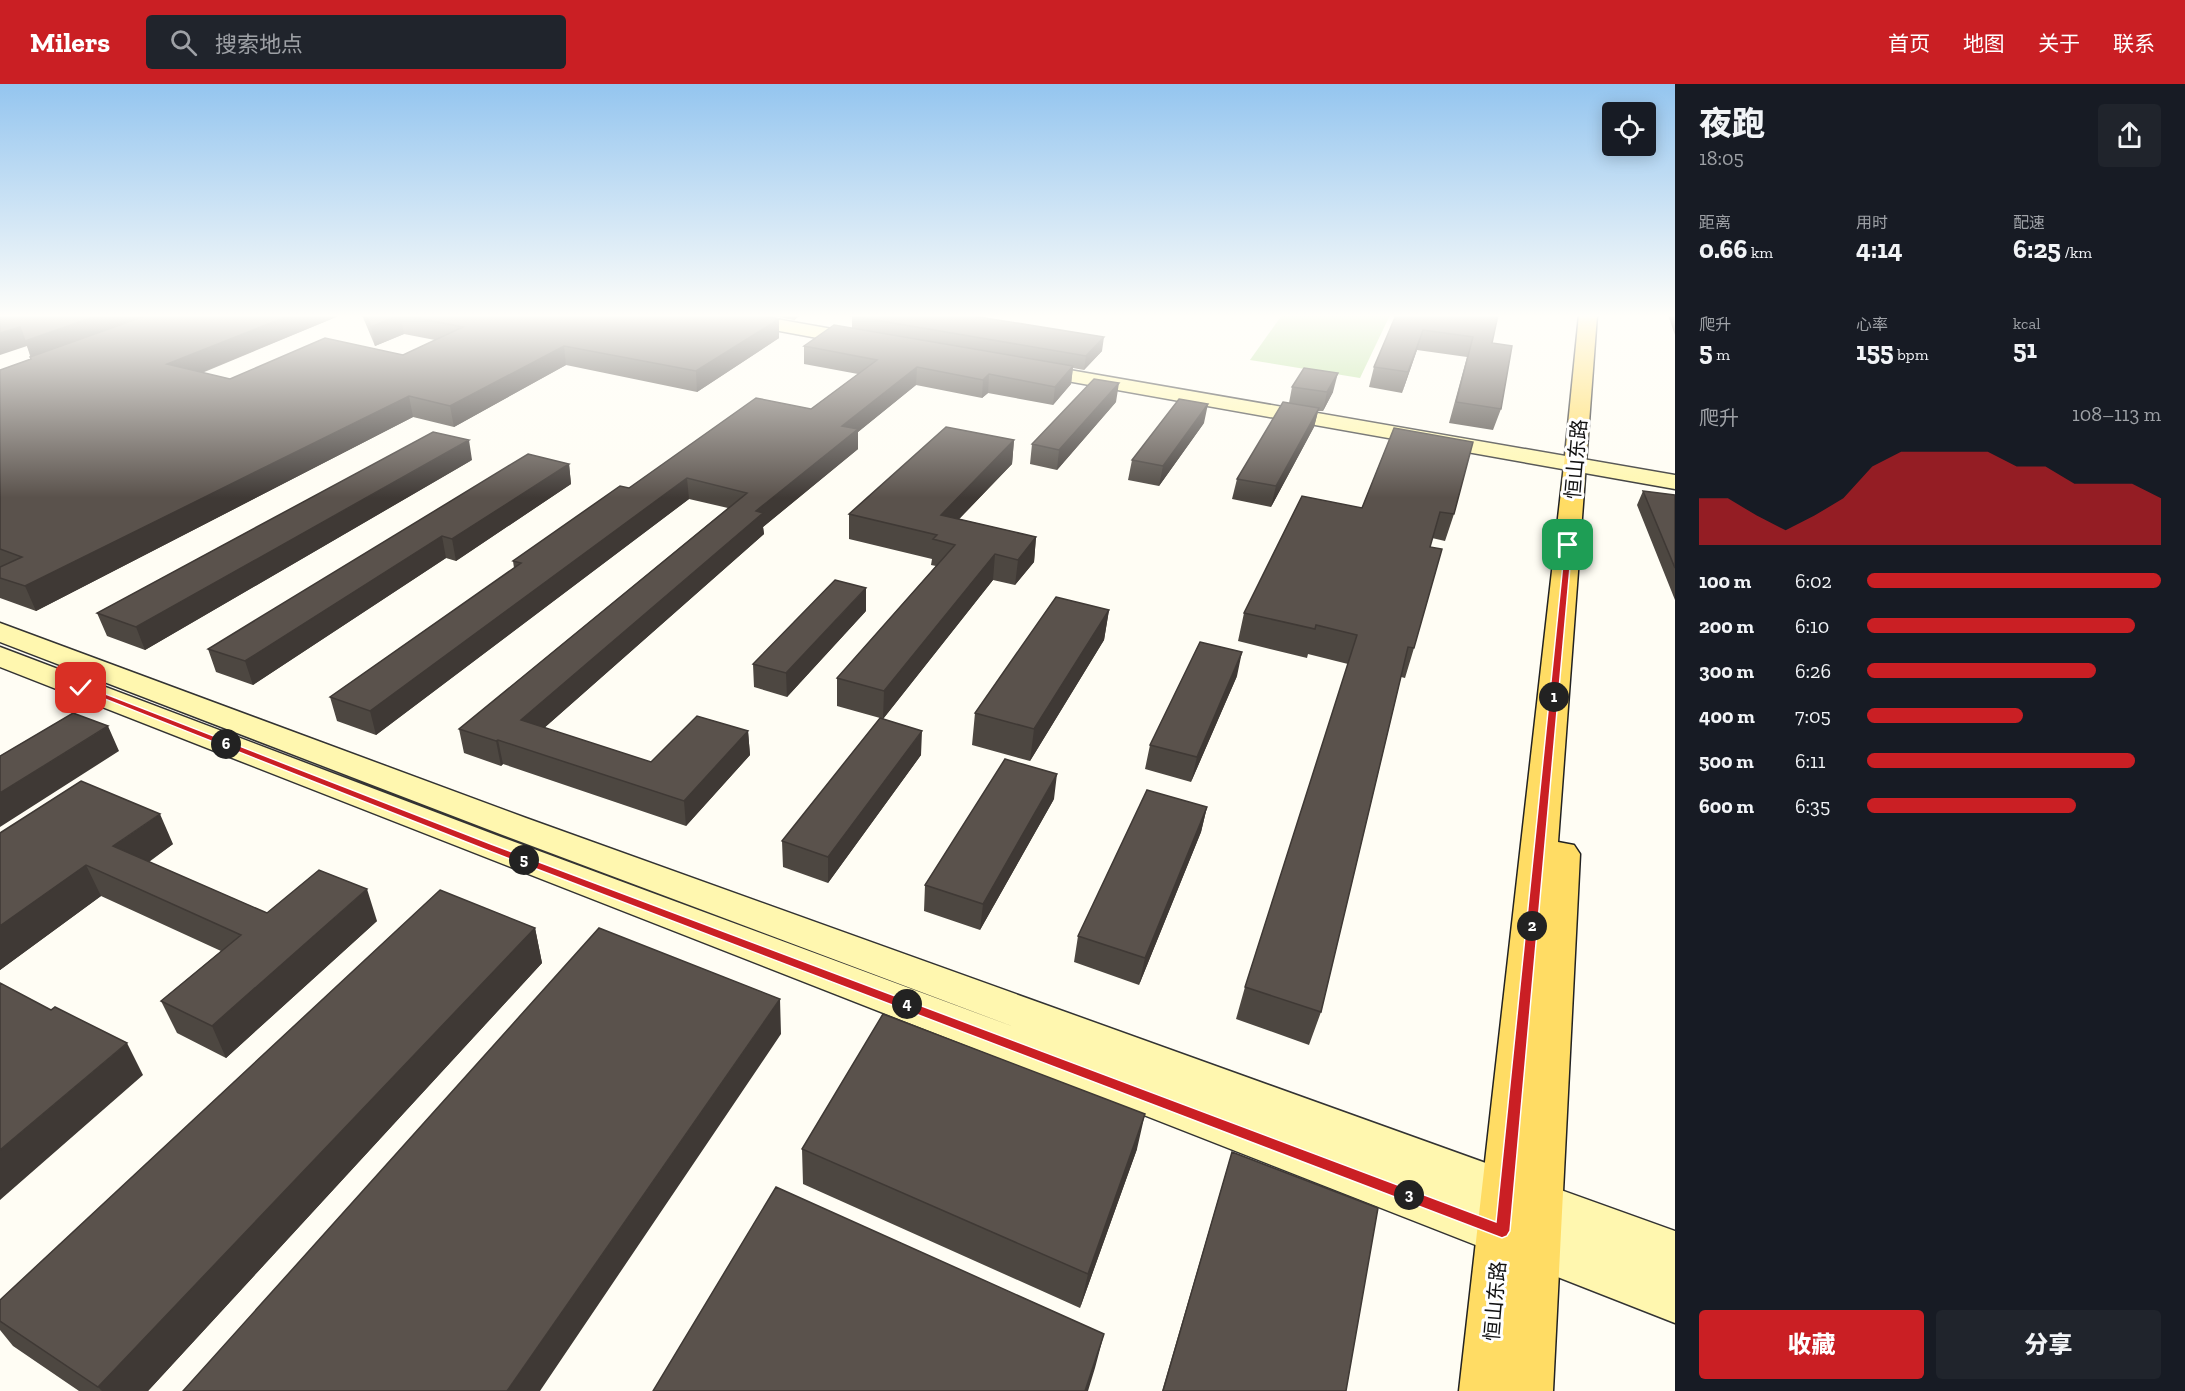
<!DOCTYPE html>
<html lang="zh">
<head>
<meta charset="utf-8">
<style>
  body { margin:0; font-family:"Zilla Slab","Noto Sans SC",serif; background:#20242c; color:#f1f3f6; height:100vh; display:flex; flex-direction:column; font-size:22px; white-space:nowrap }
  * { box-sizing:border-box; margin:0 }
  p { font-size:20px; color:#9ea1a6 }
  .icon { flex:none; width:33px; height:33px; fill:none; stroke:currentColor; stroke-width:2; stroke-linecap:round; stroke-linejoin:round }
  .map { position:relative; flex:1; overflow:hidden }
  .side { display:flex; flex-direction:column; background:#171b24; width:510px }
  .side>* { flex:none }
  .tools { position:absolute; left:1602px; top:18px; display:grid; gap:12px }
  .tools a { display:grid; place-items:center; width:54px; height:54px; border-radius:6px; background:#171b24; box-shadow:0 3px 15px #0003; font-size:30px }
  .pin { position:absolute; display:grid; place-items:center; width:51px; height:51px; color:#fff; margin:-26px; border-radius:12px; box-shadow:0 3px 9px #0006 }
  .km { position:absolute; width:30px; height:30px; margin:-15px; border-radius:50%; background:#222; color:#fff; font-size:16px; line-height:30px; text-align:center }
  .round { display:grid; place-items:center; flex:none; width:63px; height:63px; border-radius:6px; background:#20242c }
  .overview { display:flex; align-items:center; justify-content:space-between; height:102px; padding:0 24px }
  h1 { font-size:33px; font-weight:800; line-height:45px }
  .stats { display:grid; grid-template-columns:repeat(3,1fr); gap:9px; height:102px; padding:6px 24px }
  .stats div { display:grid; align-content:center }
  .stats b { font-size:26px; font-weight:800 }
  .stats small { font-size:16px; font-weight:400 }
  .stats p { font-size:16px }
  .chart { height:168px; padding:12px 24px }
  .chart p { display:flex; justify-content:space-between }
  .chart svg { width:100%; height:108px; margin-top:6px; fill:#ca1f24; opacity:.7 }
  .primary-button { display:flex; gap:12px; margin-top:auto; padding:12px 24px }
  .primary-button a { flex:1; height:69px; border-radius:6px; background:#ca1f24; color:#fff; font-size:24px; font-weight:800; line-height:69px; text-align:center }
  .primary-button a+a { background:#20242c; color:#f1f3f6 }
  ul { padding:0 24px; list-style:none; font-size:20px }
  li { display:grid; grid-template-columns:96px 72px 1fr; align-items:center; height:45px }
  li i { height:15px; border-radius:8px; background:#ca1f24 }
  header { display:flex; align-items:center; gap:36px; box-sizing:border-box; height:84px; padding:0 30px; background:#ca1f24; color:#fff }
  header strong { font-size:28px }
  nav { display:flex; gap:33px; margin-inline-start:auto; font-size:21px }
  .search { width:420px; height:54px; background:#20242c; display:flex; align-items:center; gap:15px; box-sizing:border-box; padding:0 21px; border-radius:6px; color:#9ea1a6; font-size:22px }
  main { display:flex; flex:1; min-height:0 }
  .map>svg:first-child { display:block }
  .forest { fill:#b7df99 }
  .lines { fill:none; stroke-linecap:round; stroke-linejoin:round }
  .secondary-casing { stroke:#333; stroke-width:3 }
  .primary-casing { stroke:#222; stroke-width:3 }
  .secondary { fill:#fff7af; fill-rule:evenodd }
  .primary { fill:#ffdc64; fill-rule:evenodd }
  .wall { fill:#4d4741 }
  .shaded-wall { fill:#3f3935 }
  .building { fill:#5a524c; stroke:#3f3935; stroke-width:1.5 }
  .route { fill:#ca1f24; stroke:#fff; stroke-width:1.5 }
  .labels { text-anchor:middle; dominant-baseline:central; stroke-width:6; stroke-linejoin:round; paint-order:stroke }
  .street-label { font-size:20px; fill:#111; stroke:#fff }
</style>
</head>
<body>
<header>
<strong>Milers</strong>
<div class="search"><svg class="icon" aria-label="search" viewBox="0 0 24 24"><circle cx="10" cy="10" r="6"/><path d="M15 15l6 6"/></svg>搜索地点</div>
<nav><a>首页</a><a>地图</a><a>关于</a><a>联系</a></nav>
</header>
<main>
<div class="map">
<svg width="1675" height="1307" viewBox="0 0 1675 1307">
  <rect width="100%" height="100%" fill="#fffdf4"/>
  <path class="forest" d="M1282 231H1390L1360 294 1250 276Z"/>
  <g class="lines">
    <defs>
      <path id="secondary" d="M711 231H753L866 251 873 253 876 257 873 261 866 263 720 236 714 235Z
        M1029 279 1675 391V405L1022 289 1019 285 1022 281Z
        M0 539 526 734 1675 1147V1239L0 583V563L501 753 1017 944 500 750 0 558Z"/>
      <path id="primary" d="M1579 231H1597L1558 758 1574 761 1580 770 1553 1307H1459L1564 381Z"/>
    </defs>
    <use href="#secondary" class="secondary-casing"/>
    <use href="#primary" class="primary-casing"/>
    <use href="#secondary" class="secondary"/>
    <use href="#primary" class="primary"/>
  </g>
  <path class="wall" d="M0 231H341L202 289 230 295 403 271 435 256 404 250 375 262 362 231H801L794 236 773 232V234L779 235V254L697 308 566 281 454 343 413 333 36 527 0 514V286L31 275 27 262Z
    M854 231H974L973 232 1102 267 1084 286 1073 284 1071 300 1053 321 988 309 982 314 916 301 858 348V365L763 443 764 450 544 644 651 678 748 647 750 671 686 742 503 680 501 682 464 669 459 645 728 424 689 415 376 651 337 637 330 613 514 484 513 477 629 404 811 325 858 290 804 280V262L852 244V232Z
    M1396 231 1492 259 1501 325 1493 346 1449 339 1467 273 1417 266 1402 309 1369 303 1374 283Z
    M1668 231H1675V251Z
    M1292 303 1333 308 1323 327H1318L1314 343 1271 423 1232 415 1237 395 1289 319Z
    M1116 318 1057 386 1030 380 1032 360Z
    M1204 339 1159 402 1128 396 1132 376Z
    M1394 344 1454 430 1445 457 1432 454 1430 463 1414 564 1405 594 1401 593 1321 928 1309 961 1236 935 1245 903 1348 580 1308 570 1307 574 1238 557 1244 529 1362 424Z
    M1014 356 1012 380 959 435 1036 453 1034 478 1015 501 993 496 883 635 921 671 828 799 783 783 782 757 880 634 837 622V594L936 482 931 481 932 475 849 455V430Z
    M472 376 145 566 107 552 97 529Z
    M569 380 571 400 456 477 446 474 253 601 216 588 208 565Z
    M1643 407 1675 411V516L1637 421Z
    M1109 526 1104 556 1030 677 972 661 975 629Z
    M866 527 787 613 754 603 753 580Z
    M1237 592 1191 698 1145 685 1150 661Z
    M1054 715 980 846 924 827 925 801Z
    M1207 723 1201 748 1139 901 1074 878 1078 852Z
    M0 749 173 760 149 778 267 829 377 837 226 974 177 949 161 917 221 867 101 812 0 886Z
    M535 844 542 879 148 1307H79L13 1262 0 1246V1216Z
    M802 1065H1137L1080 1224 803 1100Z
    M1232 1068 1346 1307H1162Z"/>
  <path class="shaded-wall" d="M99 231H157L33 277 27 262 0 271V249L20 243Z
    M291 231H341L173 300 167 280Z
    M400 231 404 250 375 262 371 243Z
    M769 231H773V238L779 235V254L697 308 696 287Z
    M794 231H801L794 236Z
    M1423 246 1417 266 1402 309 1408 288Z
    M1104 253 1102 267 1084 286 1086 272Z
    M564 262 566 281 454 343 450 322Z
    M1073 282 1071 300 1053 321 1055 303Z
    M917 283 916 301 858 348V365L763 443 764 450 526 660 521 636 756 427 842 342Z
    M1338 289 1333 308 1323 327 1327 308Z
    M989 290 988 309 982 314 983 296Z
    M1119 299 1116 318 1057 386 1059 366Z
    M409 312 413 333 36 527 25 502Z
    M1208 320 1204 339 1159 402 1163 382Z
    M1319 324 1314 343 1271 423 1276 402Z
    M469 356 472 376 145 566 136 543Z
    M1014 356 1012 380 939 456 941 431Z
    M569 380 571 400 456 477 452 455Z
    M687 394 689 415 376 651 370 627Z
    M442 452 446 474 253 601 245 577Z
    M1036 453 1034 478 1015 501 1018 476Z
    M995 470 993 496 883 635 884 607Z
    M866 504V527L787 613 786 589Z
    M1109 526 1104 556 1030 677 1034 645Z
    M1242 568 1237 592 1191 698 1197 673Z
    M108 642 119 667 0 743V709Z
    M748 647 750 671 686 742 684 717Z
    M922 647 921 671 828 799V773Z
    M498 656 503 680 501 682 496 657Z
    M1057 690 1054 715 980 846 983 820Z
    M1207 723 1201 748 1139 901 1145 874Z
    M160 730 173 760 127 793 113 762Z
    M86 781 101 812 0 886V842Z
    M367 805 377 837 226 974 212 942Z
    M535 844 542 879 148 1307H102L98 1303Z
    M780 915 781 950 540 1307H507Z
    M127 959 143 991 0 1116V1066Z
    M1145 1030 1137 1065 1080 1224 1088 1190Z
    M1104 1250 1095 1284 1088 1307H1085Z"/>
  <path class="building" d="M0 231H99L25 257 20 243 0 249Z
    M148 231H291L167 280 230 295 325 254 403 271 463 243 402 231H769L767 233 779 235 696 287 564 262 450 322 409 312 25 502 0 494V483L22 473 0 465V286L31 275 30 273Z
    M366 231H399L371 243Z
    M854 231H967L1104 253 1086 272 852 232Z
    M1396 231H1498L1492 259 1512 262 1501 325 1456 318 1473 253 1423 246 1408 288 1374 283Z
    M834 241 1073 282 1055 303 989 290 983 296 917 283 842 342 858 345 756 427 763 429 521 636 651 678 697 632 748 647 684 717 498 656 496 657 459 645 747 409 687 394 370 627 330 613 521 479 513 477 620 402 629 404 756 314 811 325 877 276 804 262Z
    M1304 284 1338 289 1327 308 1292 303Z
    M1094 295 1119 299 1059 366 1032 360Z
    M1179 315 1208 320 1163 382 1132 376Z
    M1283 318 1319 324 1276 402 1237 395Z
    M946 343 1014 356 941 431 1036 453 1018 476 995 470 884 607 837 594 955 461 933 455 937 451 849 430Z
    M1394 344 1473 358 1454 430 1440 428 1430 463 1442 465 1414 564 1408 563 1321 928 1245 903 1357 551 1316 541 1315 545 1244 529 1302 412 1362 424Z
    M433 348 469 356 136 543 97 529Z
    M528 370 569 380 452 455 442 452 245 577 208 565Z
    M1643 407 1675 411V484Z
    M835 496 866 504 786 589 753 580Z
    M1056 513 1109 526 1034 645 975 629Z
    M1200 558 1242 568 1197 673 1150 661Z
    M73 629 108 642 0 709V672Z
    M880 634 922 647 828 773 782 757Z
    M1005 675 1057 690 983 820 925 801Z
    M81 697 160 730 113 762 267 829 319 786 367 805 212 942 161 917 241 851 86 781 0 842V749Z
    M1147 706 1207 723 1145 874 1078 852Z
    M440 806 535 844 98 1303 0 1237V1216Z
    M599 844 780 915 507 1307H183Z
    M0 899 51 926 55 923 127 959 0 1066Z
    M883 930 1145 1030 1088 1190 802 1065Z
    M1232 1068 1378 1124 1346 1307H1163Z
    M776 1103 1104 1250 1085 1307H653Z"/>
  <linearGradient id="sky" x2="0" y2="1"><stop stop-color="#94c5ef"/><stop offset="0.56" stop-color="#fffefa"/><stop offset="1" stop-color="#fffefa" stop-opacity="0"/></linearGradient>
  <rect width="1675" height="414" fill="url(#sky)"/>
  <path class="route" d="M1565 460 1572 461 1510 1147 1507 1152 1502 1154 484 765 77 604 85 602 491 760 1496 1138Z"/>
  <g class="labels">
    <g class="street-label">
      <text transform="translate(1576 375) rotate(-85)">恒山东路</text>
      <text transform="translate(1495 1217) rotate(-85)">恒山东路</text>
    </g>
  </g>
</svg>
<div class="tools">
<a><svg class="icon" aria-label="locate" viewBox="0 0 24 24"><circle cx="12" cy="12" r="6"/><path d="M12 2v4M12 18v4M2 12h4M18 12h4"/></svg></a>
</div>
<div class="pin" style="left:1568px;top:461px;background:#1e9e55"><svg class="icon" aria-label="arrive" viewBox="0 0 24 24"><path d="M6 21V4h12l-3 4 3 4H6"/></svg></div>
<div class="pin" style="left:81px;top:604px;background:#d93025"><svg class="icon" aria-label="check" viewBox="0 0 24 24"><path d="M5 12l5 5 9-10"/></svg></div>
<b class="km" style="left:1554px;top:613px">1</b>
<b class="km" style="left:1532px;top:842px">2</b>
<b class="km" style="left:1409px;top:1111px">3</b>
<b class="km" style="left:907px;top:920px">4</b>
<b class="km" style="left:524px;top:776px">5</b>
<b class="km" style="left:226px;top:660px">6</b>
</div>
<section class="side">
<div class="overview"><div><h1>夜跑</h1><p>18:05</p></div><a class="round"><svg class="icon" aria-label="share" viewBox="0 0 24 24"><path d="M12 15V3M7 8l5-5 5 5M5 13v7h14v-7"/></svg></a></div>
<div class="stats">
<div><p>距离</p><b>0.66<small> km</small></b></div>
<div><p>用时</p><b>4:14</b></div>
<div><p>配速</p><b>6:25<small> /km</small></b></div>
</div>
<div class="stats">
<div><p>爬升</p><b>5<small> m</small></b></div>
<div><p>心率</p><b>155<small> bpm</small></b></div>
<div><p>kcal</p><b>51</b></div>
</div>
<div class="chart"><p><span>爬升</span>108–113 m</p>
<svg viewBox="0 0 160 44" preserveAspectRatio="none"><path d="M0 44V25L10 25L20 32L30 38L40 32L50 25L60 12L70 6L80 6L90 6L100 6L110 12L120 12L130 19L140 19L150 19L160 25V44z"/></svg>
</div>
<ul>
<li><b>100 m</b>6:02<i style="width:100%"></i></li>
<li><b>200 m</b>6:10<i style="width:91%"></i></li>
<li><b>300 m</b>6:26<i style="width:78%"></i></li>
<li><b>400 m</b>7:05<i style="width:53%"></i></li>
<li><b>500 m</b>6:11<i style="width:91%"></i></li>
<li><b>600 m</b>6:35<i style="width:71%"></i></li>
</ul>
<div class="primary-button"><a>收藏</a><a>分享</a></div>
</section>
</main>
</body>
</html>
